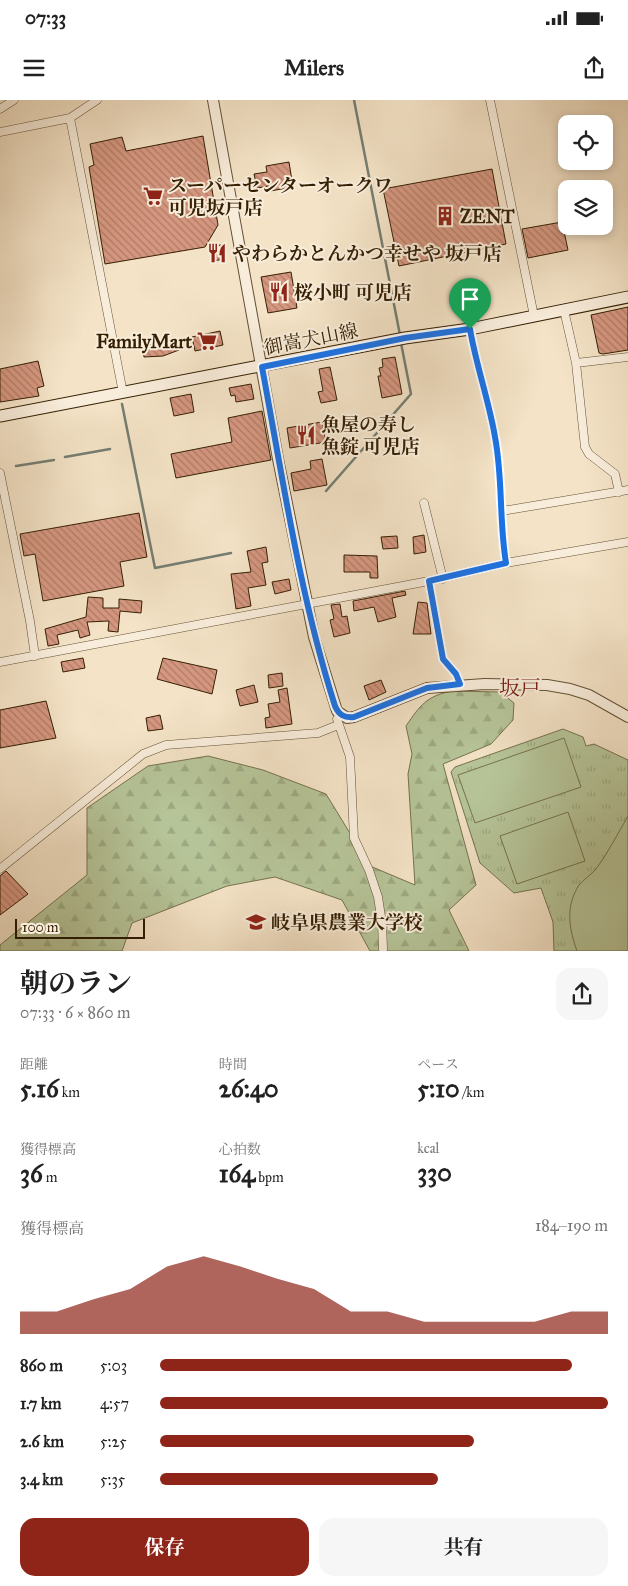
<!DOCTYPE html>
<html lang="ja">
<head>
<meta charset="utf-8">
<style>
  body { margin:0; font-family:"IM FELL Great Primer","Noto Serif JP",serif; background:#f6f6f6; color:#222; height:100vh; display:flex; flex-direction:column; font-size:19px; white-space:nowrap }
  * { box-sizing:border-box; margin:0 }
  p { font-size:16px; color:#767676 }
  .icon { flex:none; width:28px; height:28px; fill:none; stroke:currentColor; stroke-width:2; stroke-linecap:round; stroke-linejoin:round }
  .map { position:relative; height:851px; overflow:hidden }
  .side { display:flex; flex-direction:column; background:#fff; flex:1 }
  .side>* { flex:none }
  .tools { position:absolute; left:558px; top:15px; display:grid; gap:10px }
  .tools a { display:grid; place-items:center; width:55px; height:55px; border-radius:10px; background:#fff; box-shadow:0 2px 8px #0003; font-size:25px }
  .scale { position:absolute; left:15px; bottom:12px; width:130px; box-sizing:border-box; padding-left:5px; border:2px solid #351f03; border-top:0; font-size:14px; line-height:18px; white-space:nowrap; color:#351f03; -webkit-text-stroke:4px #f8eddb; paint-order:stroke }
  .pin { position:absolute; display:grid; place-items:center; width:42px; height:42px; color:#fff; margin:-51px -21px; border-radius:50% 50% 50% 0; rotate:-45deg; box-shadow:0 0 5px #0007 }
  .pin .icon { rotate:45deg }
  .round { display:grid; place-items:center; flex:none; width:52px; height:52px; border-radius:15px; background:#f6f6f6 }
  .headline { display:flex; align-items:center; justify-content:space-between; height:85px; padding:0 20px }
  h1 { font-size:28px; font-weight:700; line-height:38px }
  .figures { display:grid; grid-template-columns:repeat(3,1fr); gap:8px; height:85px; padding:5px 20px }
  .figures div { display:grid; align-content:center }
  .figures b { font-size:25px; font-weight:700 }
  .figures small { font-size:14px; font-weight:400 }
  .figures p { font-size:14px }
  .chart { height:140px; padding:10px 20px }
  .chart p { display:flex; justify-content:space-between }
  .chart svg { width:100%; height:90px; margin-top:5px; fill:#8f2418; opacity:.7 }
  .primary-button { display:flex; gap:10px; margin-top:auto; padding:10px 20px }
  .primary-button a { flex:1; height:58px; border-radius:15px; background:#8f2418; color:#fff; font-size:20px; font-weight:700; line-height:58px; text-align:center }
  .primary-button a+a { background:#f6f6f6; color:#222 }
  ul { padding:0 20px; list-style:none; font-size:16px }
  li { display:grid; grid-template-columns:80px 60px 1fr; align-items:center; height:38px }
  li i { height:12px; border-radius:6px; background:#8f2418 }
  .status { display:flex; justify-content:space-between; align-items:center; height:35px; padding:0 25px; background:#fff; direction:ltr }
  .status svg { height:14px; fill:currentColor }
  header { display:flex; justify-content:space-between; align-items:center; height:65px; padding:0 20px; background:#fff; font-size:22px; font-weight:700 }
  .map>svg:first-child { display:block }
  .grass { fill:url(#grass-tufts); stroke:#76724e }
  .forest { fill:url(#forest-firs); stroke:#76724e }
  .garden { fill:#b6c599; stroke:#76724e }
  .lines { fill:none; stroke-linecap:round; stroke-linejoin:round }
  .stream { stroke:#747e72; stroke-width:2.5 }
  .building { fill:url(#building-back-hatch); stroke:#351f03 }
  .minor-casing { stroke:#655034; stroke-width:9 }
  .tertiary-casing { stroke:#655034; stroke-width:12 }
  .secondary-casing { stroke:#351f03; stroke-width:13 }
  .minor { stroke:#f8eddb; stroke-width:8 }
  .tertiary { stroke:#f8eddb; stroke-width:10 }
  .secondary { stroke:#f8eddb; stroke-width:11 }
  .route-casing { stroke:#fff; stroke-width:10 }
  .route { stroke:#1a73e8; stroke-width:6 }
  .labels { text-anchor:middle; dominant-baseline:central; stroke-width:4; stroke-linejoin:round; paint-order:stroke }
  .poi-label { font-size:19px; font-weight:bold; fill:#351f03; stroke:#f8eddb; text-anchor:start }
  .street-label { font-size:19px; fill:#351f03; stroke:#f8eddb }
  .quarter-label { font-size:21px; fill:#7a1f14; stroke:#f8eddb }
</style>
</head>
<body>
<div class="status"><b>07:33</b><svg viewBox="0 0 49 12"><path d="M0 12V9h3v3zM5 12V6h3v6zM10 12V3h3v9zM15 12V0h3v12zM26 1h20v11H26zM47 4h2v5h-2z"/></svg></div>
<header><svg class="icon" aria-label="menu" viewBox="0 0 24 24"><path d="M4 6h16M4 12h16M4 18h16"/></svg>Milers<svg class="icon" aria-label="share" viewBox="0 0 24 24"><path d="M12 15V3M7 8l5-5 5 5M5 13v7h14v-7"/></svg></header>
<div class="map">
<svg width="628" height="851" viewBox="0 0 628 851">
  <defs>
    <pattern id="grass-tufts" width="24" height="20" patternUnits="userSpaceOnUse" patternTransform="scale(1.25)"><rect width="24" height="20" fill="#b6c599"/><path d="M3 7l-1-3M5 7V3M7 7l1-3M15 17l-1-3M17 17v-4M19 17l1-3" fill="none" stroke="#9da982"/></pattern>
    <pattern id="forest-firs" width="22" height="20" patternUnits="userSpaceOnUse" patternTransform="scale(1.25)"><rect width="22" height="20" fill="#b6c599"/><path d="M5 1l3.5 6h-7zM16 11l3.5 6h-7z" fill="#9da982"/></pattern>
    <pattern id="building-back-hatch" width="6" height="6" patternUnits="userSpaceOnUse" patternTransform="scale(1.25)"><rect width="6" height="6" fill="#d69780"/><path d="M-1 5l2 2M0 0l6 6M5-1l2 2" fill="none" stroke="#ae7b67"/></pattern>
  </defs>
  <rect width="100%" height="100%" fill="#f4e3c7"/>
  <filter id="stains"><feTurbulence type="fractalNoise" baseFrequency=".004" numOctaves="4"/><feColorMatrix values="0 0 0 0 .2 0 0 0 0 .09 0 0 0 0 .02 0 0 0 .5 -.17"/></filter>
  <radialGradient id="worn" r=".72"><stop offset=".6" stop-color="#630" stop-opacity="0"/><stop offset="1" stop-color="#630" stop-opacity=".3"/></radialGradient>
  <path class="grass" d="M563 629 583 637 586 646 594 644 628 660V851H554L553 822 541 788 514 793 480 763 451 672 455 667Z"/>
  <path class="forest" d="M453 591 500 592 514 603 513 620 491 644 443 664 476 785 449 810 469 851H370L342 800 275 777 227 786 132 823 122 851H0V845L87 775V708L148 666 208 656 263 670 326 694 370 766 415 785 408 674 412 654 406 626C420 605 428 595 453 591Z"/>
  <path class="garden" d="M564 638 581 687 475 723 458 675Z
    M568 712 585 761 517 784 500 736Z
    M628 716V851H577C569 828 565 807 579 785 584 779 591 775 596 769 608 753 618 733 628 716Z"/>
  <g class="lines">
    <path class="stream" d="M354 0 400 235
      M122 304 155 468 231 453
      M65 357 110 349
      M16 366 54 360
      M326 391 411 294 401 243"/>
  </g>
  <path class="building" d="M203 36 218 125 205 147 105 164 89 67 94 65 90 44 122 37 126 51Z
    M289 62 293 87 270 91 269 86 257 88 254 74 267 72 266 66Z
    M492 69 506 144 399 166 383 89Z
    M562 122 568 150 528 158 522 129Z
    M221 145 224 159 213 161 210 146Z
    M291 172 297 208 268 213 261 177Z
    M628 207V250L603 254 599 253 591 215Z
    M220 231 223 245 195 251 192 237Z
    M177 240 179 250 163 256 144 257 142 246Z
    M395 257 402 294 382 298 378 276H381L379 268 383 267 382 259Z
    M38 261 44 286 37 288 39 296 0 302V269Z
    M330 267 337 300 321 303 318 292 323 291 319 269Z
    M251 284 254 299 236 302 235 295 231 296 229 288Z
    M191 294 194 312 174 316 170 298Z
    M262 311 271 360 176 378 171 354 232 342 228 318Z
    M322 322 326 342 290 348 287 328Z
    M322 359 327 385 294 391 291 373 311 369 310 361Z
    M139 413 147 457 120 462 124 486 43 501 35 454 24 456 20 434Z
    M424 435 426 452 414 454 413 437Z
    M397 436 398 448 383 449 381 437Z
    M266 447 268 462 262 463 266 485 248 488 251 506 236 509 231 474 251 472 247 451Z
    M344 455 377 456 378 478H370V472H344Z
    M289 479 291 490 275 494 272 482Z
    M405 491 406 495 392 498 396 517 378 522 374 507 354 511 353 501Z
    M88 497 103 498V508H119V499L142 501 141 513 120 511 118 532 108 531 109 521 87 522 90 535 80 538 78 530 57 535 59 544 48 546 45 529 86 517Z
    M418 502 427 503 431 534H413Z
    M340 504 342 517 347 516 350 533 334 537 330 520 334 519 331 505Z
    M83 558 85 568 63 572 61 562Z
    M163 558 217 570 212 594 157 579Z
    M282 573 283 586 269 588 268 575Z
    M381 580 386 592 369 600 364 586Z
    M254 585 258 602 240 606 236 590Z
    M287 588 292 624 266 628 265 618 270 617 268 604 280 602 278 590Z
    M46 601 56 638 0 648V610Z
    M160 615 163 629 148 631 146 618Z
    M6 771 28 794 0 815V776Z"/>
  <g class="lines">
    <defs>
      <path id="minor" d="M490 0 534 216
        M0 9 14 0
        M70 18 123 293
        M0 32 70 18 97 0
        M564 210 576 263 585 347 589 354 615 374 619 392
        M470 229C476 265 489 301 495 337 503 379 499 421 506 463
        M576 263 628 257
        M0 373 30 521 35 556
        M424 403 443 479
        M502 411 628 390
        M429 481 443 559 456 574 460 584
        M0 562 429 481 506 463 628 442
        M340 614 337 619 350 657 354 738 369 770 378 797 382 823 383 849
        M0 769 143 654 166 645 318 633 338 625"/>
      <path id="tertiary" d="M213 0 278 359 314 537 337 611 347 618 354 617 427 588 485 584 547 585 570 589 589 595 628 617"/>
      <path id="secondary" d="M0 316 405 238 470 229 628 197"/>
    </defs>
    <use href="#minor" class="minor-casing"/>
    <use href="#tertiary" class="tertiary-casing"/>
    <use href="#secondary" class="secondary-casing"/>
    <use href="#minor" class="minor"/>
    <use href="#tertiary" class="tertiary"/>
    <use href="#secondary" class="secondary"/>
  </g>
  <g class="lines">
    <defs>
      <path id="route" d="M470 229C476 265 489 301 495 337 503 379 499 421 506 463L429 481 443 559 456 574 460 584 427 588 354 617C344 618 339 615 335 606 300 496 283 380 262 267L405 238Z"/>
    </defs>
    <use href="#route" class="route-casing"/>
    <use href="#route" class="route"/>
  </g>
  <defs>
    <symbol id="supermarket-bare" viewBox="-9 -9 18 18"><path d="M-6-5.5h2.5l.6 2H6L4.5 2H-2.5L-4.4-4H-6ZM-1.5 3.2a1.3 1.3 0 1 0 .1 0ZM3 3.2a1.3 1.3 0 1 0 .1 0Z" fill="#8f2418" stroke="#f8eddb" stroke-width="2.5" paint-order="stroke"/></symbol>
    <symbol id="building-bare" viewBox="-9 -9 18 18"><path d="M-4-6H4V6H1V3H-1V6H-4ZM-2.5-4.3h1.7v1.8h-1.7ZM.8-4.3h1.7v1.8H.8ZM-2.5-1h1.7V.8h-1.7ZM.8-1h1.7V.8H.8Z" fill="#8f2418" stroke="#f8eddb" stroke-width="2.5" paint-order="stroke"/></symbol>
    <symbol id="restaurant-bare" viewBox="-9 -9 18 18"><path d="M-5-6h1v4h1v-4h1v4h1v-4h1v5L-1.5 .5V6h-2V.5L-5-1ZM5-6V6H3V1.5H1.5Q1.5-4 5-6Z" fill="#8f2418" stroke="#f8eddb" stroke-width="2.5" paint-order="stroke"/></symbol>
    <symbol id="university-bare" viewBox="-9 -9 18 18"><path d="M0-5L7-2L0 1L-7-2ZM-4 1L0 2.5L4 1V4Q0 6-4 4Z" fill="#8f2418" stroke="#f8eddb" stroke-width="2.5" paint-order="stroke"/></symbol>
  </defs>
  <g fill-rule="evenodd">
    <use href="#supermarket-bare" x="139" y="82" width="28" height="28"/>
    <use href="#building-bare" x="431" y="102" width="28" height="28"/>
    <use href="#restaurant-bare" x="203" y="139" width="28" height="28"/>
    <use href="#restaurant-bare" x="265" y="178" width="28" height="28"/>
    <use href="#supermarket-bare" x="193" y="227" width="28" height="28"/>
    <use href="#restaurant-bare" x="292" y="321" width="28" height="28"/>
    <use href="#university-bare" x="242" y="808" width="28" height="28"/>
  </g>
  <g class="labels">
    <g class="poi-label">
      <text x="168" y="85">スーパーセンターオークワ<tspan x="168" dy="22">可児坂戸店</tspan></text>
      <text x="460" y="116">ZENT</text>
      <text x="232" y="153">やわらかとんかつ幸せや 坂戸店</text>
      <text x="294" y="192">桜小町 可児店</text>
      <text x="192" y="241" text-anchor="end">FamilyMart</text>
      <text x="321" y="324">魚屋の寿し<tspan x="321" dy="22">魚錠 可児店</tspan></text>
      <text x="271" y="822">岐阜県農業大学校</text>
    </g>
    <g class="street-label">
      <text transform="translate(311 239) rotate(-11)">御嵩犬山線</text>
    </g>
    <g class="quarter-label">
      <text x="520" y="588">坂戸</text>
    </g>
  </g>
  <rect width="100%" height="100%" filter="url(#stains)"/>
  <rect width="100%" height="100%" fill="url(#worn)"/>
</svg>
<div class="tools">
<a><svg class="icon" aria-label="locate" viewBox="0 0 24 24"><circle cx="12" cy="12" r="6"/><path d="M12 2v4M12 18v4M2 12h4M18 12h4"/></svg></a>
<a><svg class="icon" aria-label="layers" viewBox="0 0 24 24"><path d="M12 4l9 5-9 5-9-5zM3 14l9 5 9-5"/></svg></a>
</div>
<div class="scale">100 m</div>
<div class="pin" style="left:470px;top:229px;background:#1e9e55"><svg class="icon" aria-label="arrive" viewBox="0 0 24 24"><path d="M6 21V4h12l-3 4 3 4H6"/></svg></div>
</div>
<section class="side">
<div class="headline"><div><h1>朝のラン</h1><p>07:33 · 6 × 860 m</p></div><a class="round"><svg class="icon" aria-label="share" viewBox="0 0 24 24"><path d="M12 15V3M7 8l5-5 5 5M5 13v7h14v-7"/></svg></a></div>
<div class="figures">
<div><p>距離</p><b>5.16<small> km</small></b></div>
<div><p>時間</p><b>26:40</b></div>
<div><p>ペース</p><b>5:10<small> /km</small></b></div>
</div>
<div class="figures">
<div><p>獲得標高</p><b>36<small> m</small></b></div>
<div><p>心拍数</p><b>164<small> bpm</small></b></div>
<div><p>kcal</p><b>330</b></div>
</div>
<div class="chart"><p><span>獲得標高</span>184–190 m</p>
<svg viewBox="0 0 160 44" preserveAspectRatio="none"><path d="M0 44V33L10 33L20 27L30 22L40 11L50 6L60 11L70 17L80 22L90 33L100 33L110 38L120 38L130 38L140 38L150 33L160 33V44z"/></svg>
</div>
<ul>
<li><b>860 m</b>5:03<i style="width:92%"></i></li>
<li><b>1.7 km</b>4:57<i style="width:100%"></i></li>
<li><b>2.6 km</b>5:25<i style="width:70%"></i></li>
<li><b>3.4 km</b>5:35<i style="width:62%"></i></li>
</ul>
<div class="primary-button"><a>保存</a><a>共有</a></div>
</section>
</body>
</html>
